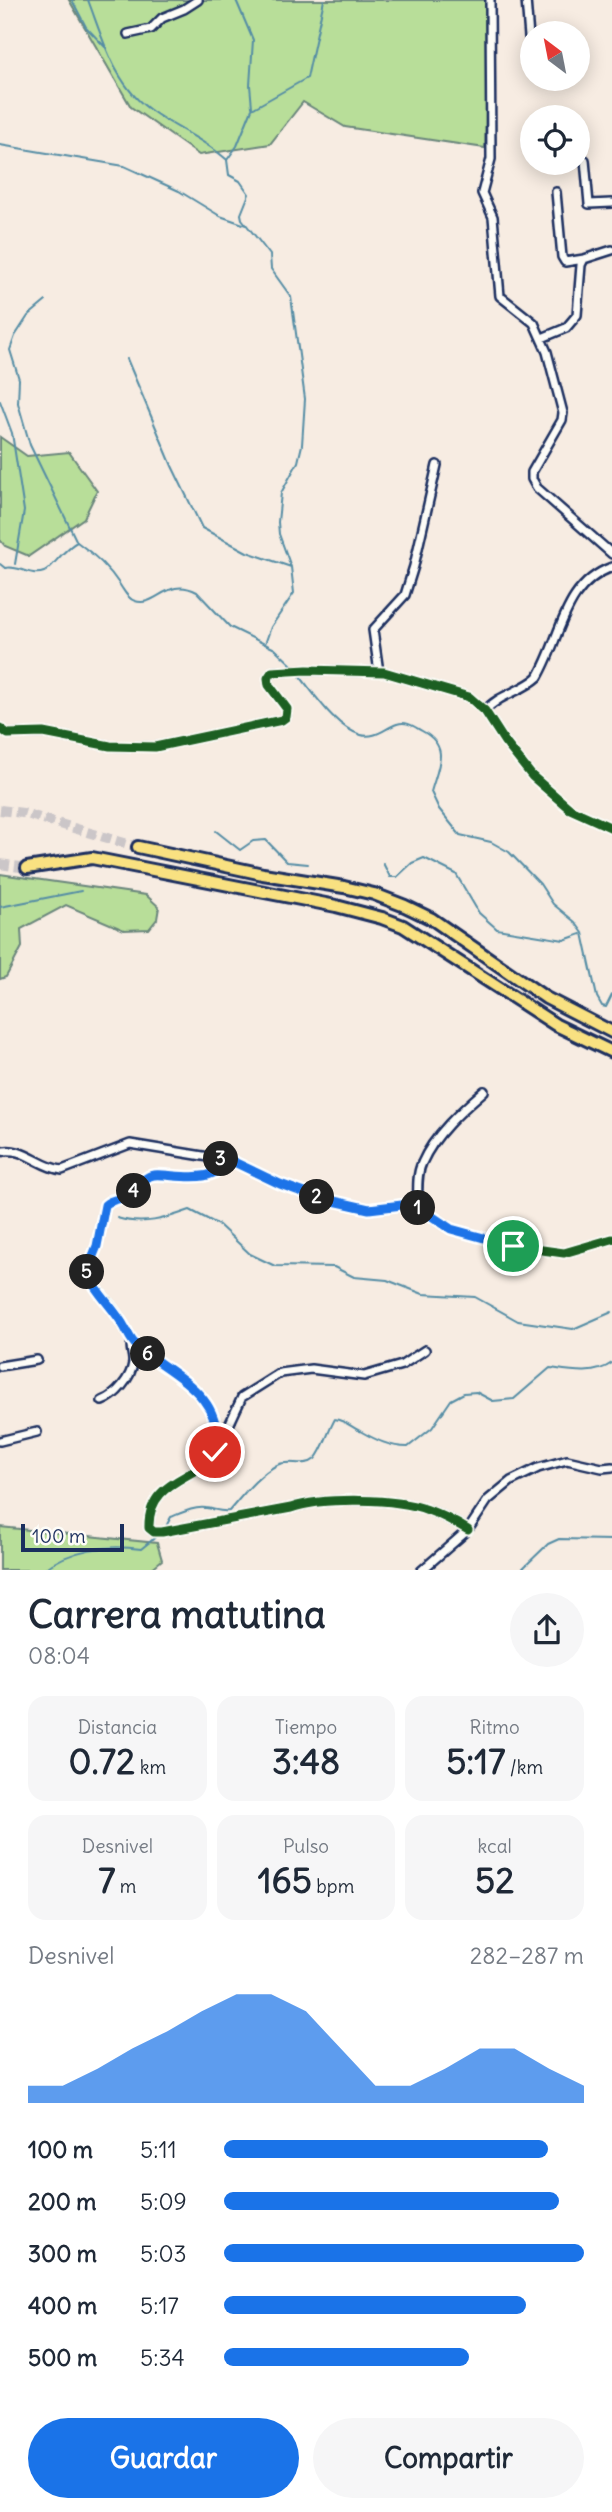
<!DOCTYPE html>
<html lang="es">
<head>
<meta charset="utf-8">
<style>
  body { margin:0; font-family:Delius,sans-serif; background:#f6f6f7; color:#1f2937; height:100vh; display:flex; flex-direction:column; font-size:26px; white-space:nowrap }
  * { box-sizing:border-box; margin:0 }
  p { font-size:23px; color:#747a83 }
  .icon { flex:none; width:38px; height:38px; fill:none; stroke:currentColor; stroke-width:2; stroke-linecap:round; stroke-linejoin:round }
  .map { position:relative; height:1570px; overflow:hidden }
  .drawer { display:flex; flex-direction:column; background:#fff; flex:1 }
  .drawer>* { flex:none }
  .needle { width:46px; rotate:328deg }
  .fabs { position:absolute; left:520px; top:21px; display:grid; gap:14px }
  .fabs a { display:grid; place-items:center; width:70px; height:70px; border-radius:50%; background:#fff; box-shadow:0 4px 18px #0003; font-size:35px }
  .scale { position:absolute; left:21px; bottom:18px; width:103px; box-sizing:border-box; padding-left:7px; border:4px solid #1b2f5e; border-top:0; font-size:19px; line-height:24px; white-space:nowrap; color:#1b2f5e; -webkit-text-stroke:5px #fdfcf7; paint-order:stroke }
  .pin { position:absolute; display:grid; place-items:center; width:60px; height:60px; color:#fff; margin:-30px; border:4px solid #fff; border-radius:50%; box-shadow:0 2px 7px #0007 }
  .km { position:absolute; width:35px; height:35px; margin:-18px; border-radius:50%; background:#222; color:#fff; font-size:19px; line-height:35px; text-align:center }
  .round { display:grid; place-items:center; flex:none; width:74px; height:74px; border-radius:37px; background:#f6f6f7 }
  .summary { display:flex; align-items:center; justify-content:space-between; height:119px; padding:0 28px }
  h1 { font-size:38px; font-weight:800; line-height:52px }
  .figures { display:grid; grid-template-columns:repeat(3,1fr); gap:10px; height:119px; padding:7px 28px }
  .figures div { display:grid; align-content:center; border-radius:18px; background:#f6f6f7; text-align:center }
  .figures b { font-size:35px; font-weight:800 }
  .figures small { font-size:19px; font-weight:400 }
  .figures p { font-size:19px }
  .chart { height:196px; padding:14px 28px }
  .chart p { display:flex; justify-content:space-between }
  .chart svg { width:100%; height:126px; margin-top:7px; fill:#1a73e8; opacity:.7 }
  .button { display:flex; gap:14px; margin-top:auto; padding:14px 28px }
  .button a { flex:1; height:80px; border-radius:42px; background:#1a73e8; color:#fff; font-size:28px; font-weight:800; line-height:80px; text-align:center }
  .button a+a { background:#f6f6f7; color:#1f2937 }
  ul { padding:0 28px; list-style:none; font-size:23px }
  li { display:grid; grid-template-columns:112px 84px 1fr; align-items:center; height:52px }
  li i { height:18px; border-radius:9px; background:#1a73e8 }
  .map>svg:first-child { display:block }
  .green { fill:#b8de99; stroke:#6a867c; stroke-width:2 }
  .lines { fill:none; stroke-linecap:round; stroke-linejoin:round }
  .stream { stroke:#558da5; stroke-width:2 }
  .highway-tunnel { stroke:#cbc6c8; stroke-width:10; stroke-dasharray:10 5; stroke-linecap:butt }
  .minor-casing { stroke:#1b2f5e; stroke-width:12 }
  .highway-casing { stroke:#1b2f5e; stroke-width:16 }
  .minor { stroke:#fdfcf7; stroke-width:7 }
  .highway { stroke:#f9e181; stroke-width:10 }
  .cycleway-casing { stroke:#fdfcf7; stroke-width:13 }
  .cycleway { stroke:#1b5e20; stroke-width:9 }
  .route-casing { stroke:#fff; stroke-width:14 }
  .route { stroke:#1a73e8; stroke-width:9 }
</style>
</head>
<body>
<div class="map">
<svg width="612" height="1571" viewBox="0 0 612 1571">
  <rect width="100%" height="100%" fill="#f7ece2"/>
  <filter id="ink" filterUnits="userSpaceOnUse"><feTurbulence type="fractalNoise" baseFrequency=".0143" numOctaves="2"/><feDisplacementMap in="SourceGraphic" scale="14" xChannelSelector="R" yChannelSelector="G"/><feConvolveMatrix kernelMatrix="1 2 1 2 8 2 1 2 1" color-interpolation-filters="sRGB"/></filter>
  <g filter="url(#ink)">
    <path class="green" d="M69 0H489L485 148 345 127 303 102 270 144 199 155 131 107Z
      M0 437 27 456 69 452 97 491 84 518 29 556 5 546 0 540Z
      M0 874 146 895 159 907 157 919 149 929 124 930 66 905 21 929 22 947 6 977 0 979Z
      M0 1527 157 1543 162 1560 150 1570H0Z"/>
    <g class="lines">
      <path class="stream" d="M72 0 86 27 105 47
        M88 0C103 39 115 87 153 112 177 129 204 139 226 159
        M236 0 253 40 250 85 252 107
        M0 145 124 166 179 191 220 216 246 225
        M46 301 28 316 15 336 10 350 19 379 18 403 30 445 77 542
        M127 359 172 466 202 528 247 552 291 567
        M0 401 12 433 24 511 15 564
        M0 564 5 568C19 565 30 577 44 572 50 571 64 548 77 542 94 554 109 568 120 585 124 591 128 599 135 601 156 608 167 576 197 592L230 627 275 649 294 667
        M265 644 271 627 294 593 291 567 279 534 278 522 281 493 298 462 302 445 305 399 291 297 271 269 270 255 242 219 241 214 249 194 240 181 229 175 227 160 237 146 252 109 307 78 324 0
        M299 675C316 696 335 727 361 735 375 739 385 728 397 724 407 721 413 726 422 731 451 747 438 766 431 792L439 809 460 835 491 842 509 852 540 884 553 904 575 922 583 933 597 997 602 1006 606 1007 612 995
        M216 831 240 850 253 841 266 840 287 862 308 864
        M383 863 390 877H397L412 863 424 858 456 874 479 913 497 929 564 940 581 934
        M0 907 81 891
        M117 1218C143 1226 165 1219 190 1210L219 1225 250 1254 275 1266 334 1267 354 1277 387 1280 423 1294 475 1297 518 1321 573 1329 612 1312
        M164 1530 171 1517C181 1513 195 1506 206 1508 215 1509 219 1512 229 1511 243 1495 258 1475 277 1465 289 1459 305 1468 315 1459 323 1451 328 1431 335 1419 346 1421 350 1426 360 1431 376 1440 390 1447 408 1447L432 1428 451 1400 464 1393 476 1392 493 1401 514 1399 550 1368C571 1371 594 1376 612 1363
        M42 1571C70 1549 107 1544 141 1549L157 1536
        M520 1571 548 1544 559 1539 612 1540"/>
      <path class="highway-tunnel" d="M0 810 23 813 138 847
        M0 864 27 868"/>
      <defs>
        <path id="minor" d="M490 0 491 159 482 193 493 217 500 296 534 323 547 352 563 413 562 420 532 472V479L537 488 612 554
          M526 0 529 37
          M128 34 151 29 162 18 184 9 198 0
          M585 160 589 204 612 203
          M556 192 562 257 565 262 584 259
          M542 338 566 328 577 315 581 265 584 259 612 250
          M379 672 373 630 405 595 414 566 437 465
          M485 711C499 694 522 692 538 677 561 638 563 585 612 567
          M0 728 8 734 44 733 110 746 155 747 282 720 286 717 287 709 269 685 268 678 272 672 307 670 384 672 469 697 485 711 505 742 532 776 570 809 612 828
          M0 1152C22 1145 40 1168 62 1170L130 1144 221 1159
          M418 1207C418 1194 416 1175 422 1163 434 1135 462 1110 484 1091
          M0 1366 37 1360
          M102 1401C116 1396 131 1378 133 1363 134 1355 129 1349 132 1341
          M0 1441 37 1432
          M217 1441 224 1436 242 1397 280 1373 311 1369 364 1376 402 1365 425 1350
          M468 1530C455 1522 442 1515 428 1510 397 1498 323 1497 291 1508L162 1532H154L149 1528C147 1471 216 1481 217 1440 219 1391 167 1373 137 1346 128 1338 124 1324 117 1314 109 1300 95 1290 88 1275V1268L97 1246 105 1205 111 1200 129 1195 149 1176C165 1172 222 1188 221 1159L235 1162 280 1184 315 1197 369 1209 402 1205 418 1207 451 1229 513 1246 564 1253 612 1239
          M421 1571 468 1530 488 1500 511 1481 538 1468 567 1460 602 1468 612 1467"/>
        <path id="highway" d="M138 847 263 874 344 887 374 894 405 906 432 919 546 998 612 1032
          M27 868 92 858 336 906 382 918 403 926 556 1025 612 1052"/>
      </defs>
      <use href="#minor" class="minor-casing"/>
      <use href="#highway" class="highway-casing"/>
      <use href="#minor" class="minor"/>
      <use href="#highway" class="highway"/>
      <defs>
        <path id="cycleway" d="M0 728 8 734 44 733 110 746 155 747 282 720 286 717 287 709 269 685 268 678 272 672 307 670 384 672 469 697 485 711 505 742 532 776 570 809 612 828
          M468 1530C455 1522 442 1515 428 1510 397 1498 323 1497 291 1508L162 1532H154L149 1528C147 1471 216 1481 217 1440 219 1391 167 1373 137 1346 128 1338 124 1324 117 1314 109 1300 95 1290 88 1275V1268L97 1246 105 1205 111 1200 129 1195 149 1176C165 1172 222 1188 221 1159L235 1162 280 1184 315 1197 369 1209 402 1205 418 1207 451 1229 513 1246 564 1253 612 1239"/>
      </defs>
      <use href="#cycleway" class="cycleway-casing"/>
      <use href="#cycleway" class="cycleway"/>
    </g>
  </g>
  <g class="lines" filter="url(#ink)">
    <defs>
      <path id="route" d="M215 1452C227 1395 171 1375 137 1346 131 1341 129 1335 125 1328 115 1309 97 1294 88 1275V1268L97 1246 105 1205C112 1198 121 1200 129 1195 138 1189 143 1176 154 1175 170 1173 222 1187 221 1159L234 1162 280 1184 316 1197 369 1209 402 1205 418 1207 451 1229 513 1246"/>
    </defs>
    <use href="#route" class="route-casing"/>
    <use href="#route" class="route"/>
  </g>
</svg>
<div class="fabs">
<a><svg class="needle" viewBox="-14 -14 28 28"><path d="M0-13l5 13h-10z" fill="#e53935"/><path d="M0 13l5-13h-10z" fill="#747a83"/></svg></a>
<a><svg class="icon" aria-label="locate" viewBox="0 0 24 24"><circle cx="12" cy="12" r="6"/><path d="M12 2v4M12 18v4M2 12h4M18 12h4"/></svg></a>
</div>
<div class="scale">100 m</div>
<div class="pin" style="left:513px;top:1246px;background:#1e9e55"><svg class="icon" aria-label="arrive" viewBox="0 0 24 24"><path d="M6 21V4h12l-3 4 3 4H6"/></svg></div>
<div class="pin" style="left:215px;top:1452px;background:#d93025"><svg class="icon" aria-label="check" viewBox="0 0 24 24"><path d="M5 12l5 5 9-10"/></svg></div>
<b class="km" style="left:418px;top:1208px">1</b>
<b class="km" style="left:317px;top:1197px">2</b>
<b class="km" style="left:221px;top:1159px">3</b>
<b class="km" style="left:134px;top:1191px">4</b>
<b class="km" style="left:87px;top:1272px">5</b>
<b class="km" style="left:148px;top:1354px">6</b>
</div>
<section class="drawer">
<div class="summary"><div><h1>Carrera matutina</h1><p>08:04</p></div><a class="round"><svg class="icon" aria-label="share" viewBox="0 0 24 24"><path d="M12 15V3M7 8l5-5 5 5M5 13v7h14v-7"/></svg></a></div>
<div class="figures">
<div><p>Distancia</p><b>0.72<small> km</small></b></div>
<div><p>Tiempo</p><b>3:48</b></div>
<div><p>Ritmo</p><b>5:17<small> /km</small></b></div>
</div>
<div class="figures">
<div><p>Desnivel</p><b>7<small> m</small></b></div>
<div><p>Pulso</p><b>165<small> bpm</small></b></div>
<div><p>kcal</p><b>52</b></div>
</div>
<div class="chart"><p><span>Desnivel</span>282–287 m</p>
<svg viewBox="0 0 160 44" preserveAspectRatio="none"><path d="M0 44V38L10 38L20 32L30 25L40 19L50 12L60 6L70 6L80 12L90 25L100 38L110 38L120 32L130 25L140 25L150 32L160 38V44z"/></svg>
</div>
<ul>
<li><b>100 m</b>5:11<i style="width:90%"></i></li>
<li><b>200 m</b>5:09<i style="width:93%"></i></li>
<li><b>300 m</b>5:03<i style="width:100%"></i></li>
<li><b>400 m</b>5:17<i style="width:84%"></i></li>
<li><b>500 m</b>5:34<i style="width:68%"></i></li>
</ul>
<div class="button"><a>Guardar</a><a>Compartir</a></div>
</section>
</body>
</html>
